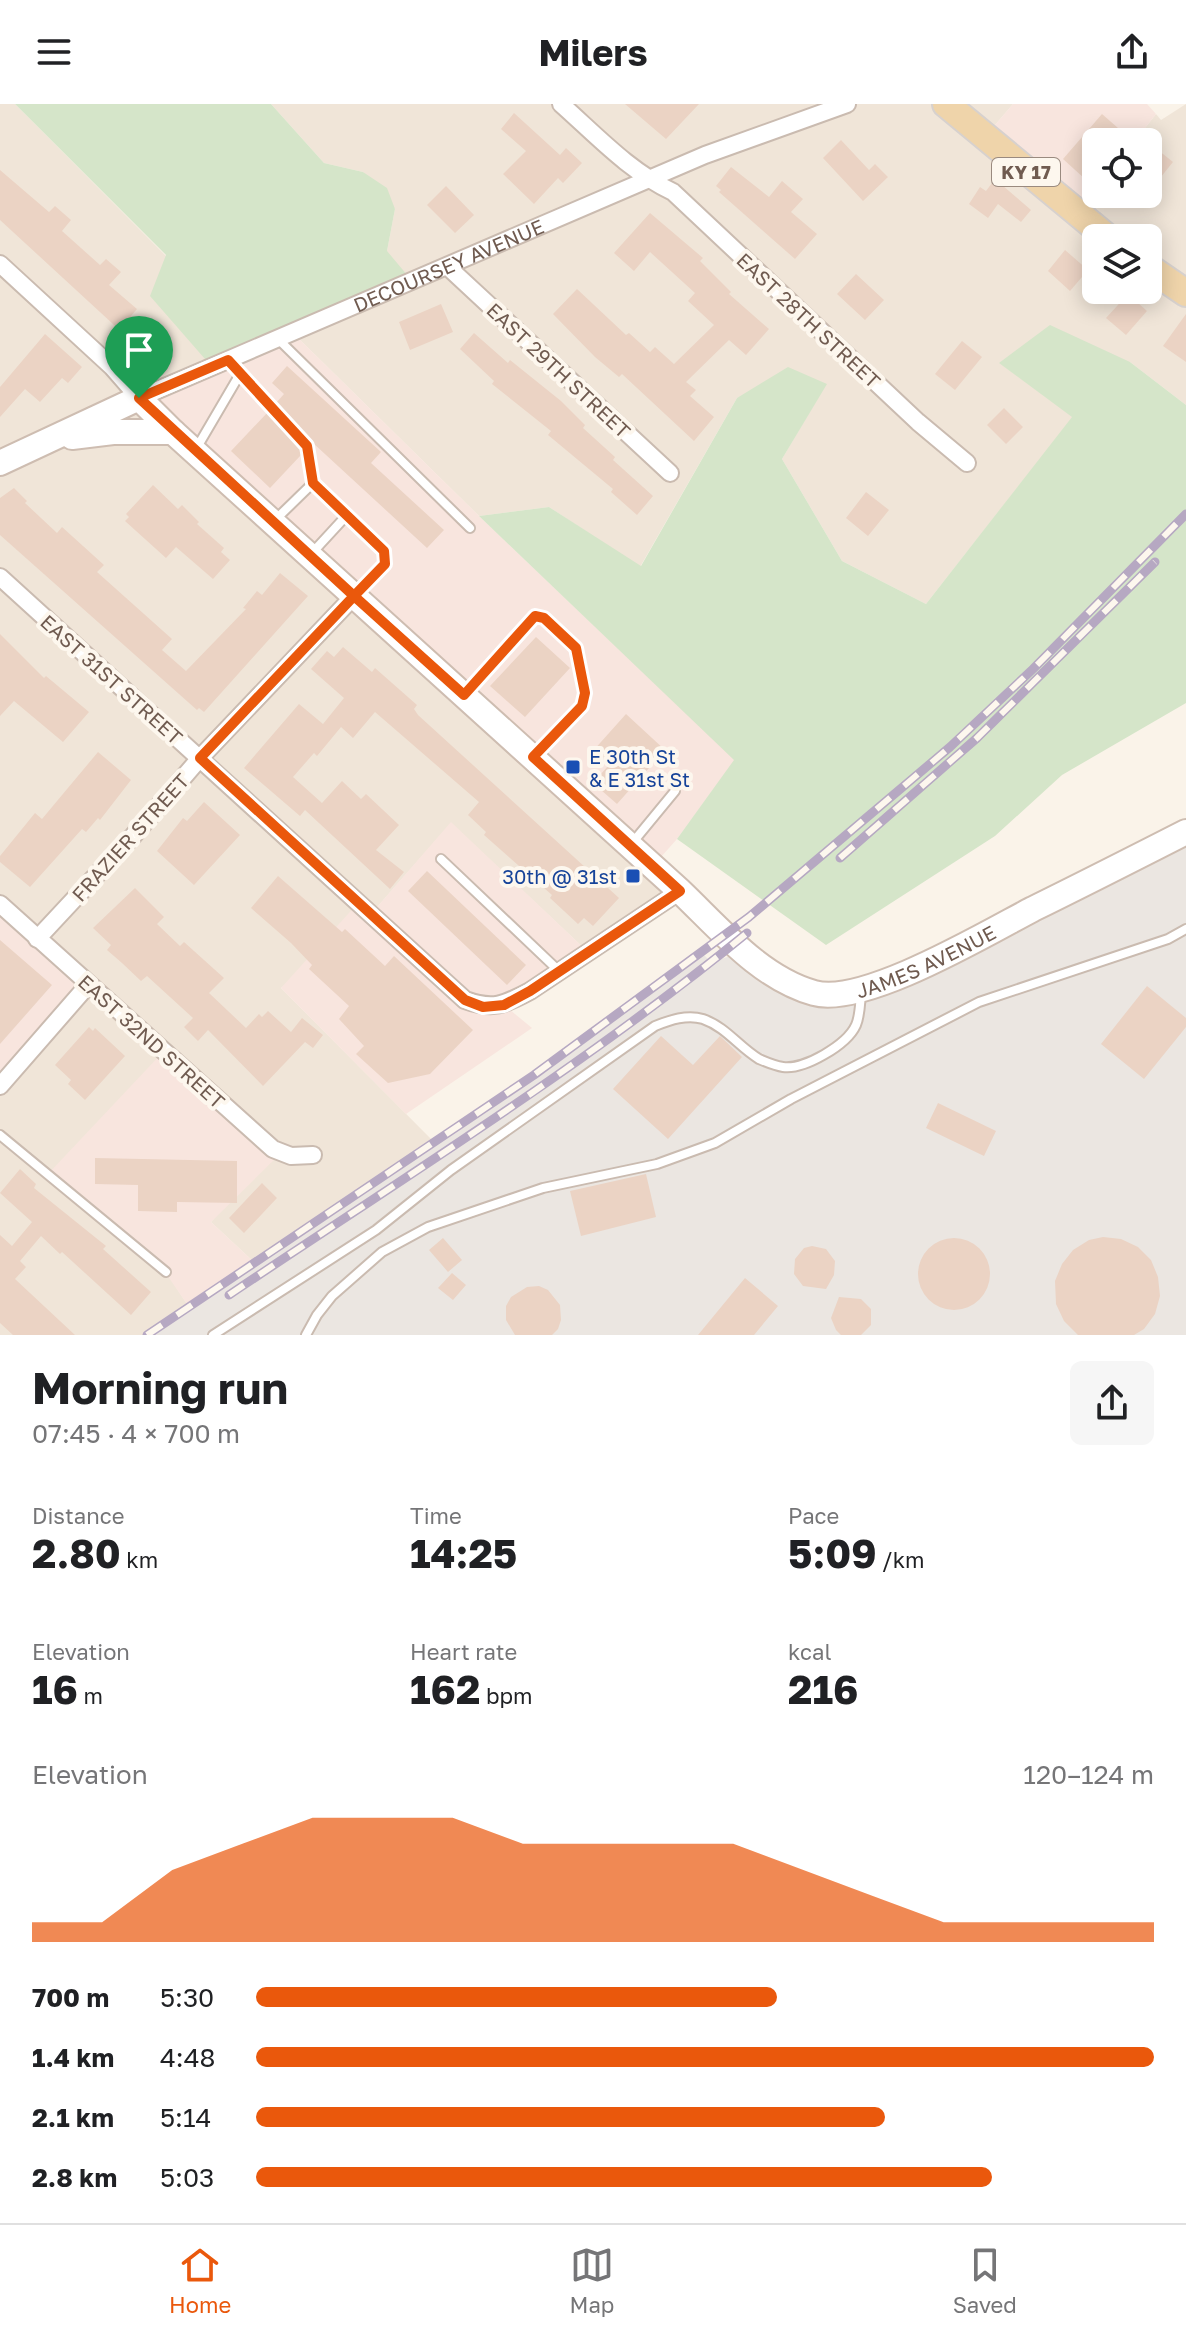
<!DOCTYPE html>
<html lang="en">
<head>
<meta charset="utf-8">
<style>
  body { margin:0; font-family:"Golos Text",sans-serif; background:#f6f6f6; color:#202124; height:100vh; display:flex; flex-direction:column; font-size:30px; white-space:nowrap }
  * { box-sizing:border-box; margin:0 }
  p { font-size:26px; color:#757577 }
  .icon { flex:none; width:44px; height:44px; fill:none; stroke:currentColor; stroke-width:2; stroke-linecap:round; stroke-linejoin:round }
  .map { position:relative; height:1231px; overflow:hidden }
  .drawer { display:flex; flex-direction:column; background:#fff; flex:1 }
  .drawer>* { flex:none }
  .fabs { position:absolute; left:1082px; top:24px; display:grid; gap:16px }
  .fabs a { display:grid; place-items:center; width:80px; height:80px; border-radius:12px; background:#fff; box-shadow:0 4px 20px #0003; font-size:40px }
  .pin { position:absolute; display:grid; place-items:center; width:68px; height:68px; color:#fff; margin:-82px -34px; border-radius:50% 50% 50% 0; rotate:-45deg; box-shadow:0 0 8px #0007 }
  .pin .icon { rotate:45deg }
  .round { display:grid; place-items:center; flex:none; width:84px; height:84px; border-radius:12px; background:#f6f6f6 }
  .overview { display:flex; align-items:center; justify-content:space-between; height:136px; padding:0 32px }
  h1 { font-size:44px; font-weight:700; line-height:60px }
  .metrics { display:grid; grid-template-columns:repeat(3,1fr); gap:12px; height:136px; padding:8px 32px }
  .metrics div { display:grid; align-content:center }
  .metrics b { font-size:40px; font-weight:700 }
  .metrics small { font-size:22px; font-weight:400 }
  .metrics p { font-size:22px }
  .chart { height:224px; padding:16px 32px }
  .chart p { display:flex; justify-content:space-between }
  .chart svg { width:100%; height:144px; margin-top:8px; fill:#ea580c; opacity:.7 }
  ul { padding:0 32px; list-style:none; font-size:26px }
  li { display:grid; grid-template-columns:128px 96px 1fr; align-items:center; height:60px }
  li i { height:20px; border-radius:10px; background:#ea580c }
  header { display:flex; justify-content:space-between; align-items:center; height:104px; padding:0 32px; background:#fff; font-size:36px; font-weight:700 }
  .menu { display:flex; justify-content:space-around; align-items:center; height:112px; border-top:2px solid #e0e0e0; background:#fff; font-size:22px; color:#757577 }
  .menu a { display:grid; justify-items:center; gap:4px }
  .menu .on { color:#ea580c }
  .map>svg:first-child { display:block }
  .residential { fill:#f0e5d8; fill-rule:evenodd }
  .commercial { fill:#f8e5de }
  .industrial { fill:#ebe6e1 }
  .green { fill:#d5e5c9 }
  .building { fill:#ebd3c4 }
  .lines { fill:none; stroke-linecap:round; stroke-linejoin:round }
  .service-casing { stroke:#cabbb0; stroke-width:12 }
  .minor-casing { stroke:#cabbb0; stroke-width:20 }
  .secondary-casing { stroke:#cebdb1; stroke-width:28 }
  .primary-casing { stroke:#d7d1ce; stroke-width:30 }
  .service { stroke:#fff; stroke-width:8 }
  .minor { stroke:#fff; stroke-width:16 }
  .secondary { stroke:#fff; stroke-width:24 }
  .primary { stroke:#efd4aa; stroke-width:26 }
  .rail-casing { stroke:#b6a8c2; stroke-width:9 }
  .rail { stroke:#fdf7ee; stroke-width:6; stroke-dasharray:18; stroke-linecap:butt }
  .route-casing { stroke:#fff; stroke-width:16 }
  .route { stroke:#ea580c; stroke-width:10 }
  .transit-dot { fill:#1a4fb4; stroke:#fdf7ee; stroke-width:3 }
  .labels { text-anchor:middle; dominant-baseline:central; stroke-width:8; stroke-linejoin:round; paint-order:stroke }
  .shield { fill:#fdf7ee; stroke:#9a8a7f; stroke-width:2 }
  .shield-label { font-size:18px; font-weight:bold; fill:#705b50 }
  .street-label { font-size:20px; fill:#705b50; stroke:#fdf7ee }
  .transit-label { font-size:20px; fill:#164399; stroke:#fdf7ee; text-anchor:start }
</style>
</head>
<body>
<header><svg class="icon" aria-label="menu" viewBox="0 0 24 24"><path d="M4 6h16M4 12h16M4 18h16"/></svg>Milers<svg class="icon" aria-label="share" viewBox="0 0 24 24"><path d="M12 15V3M7 8l5-5 5 5M5 13v7h14v-7"/></svg></header>
<div class="map">
<svg width="1186" height="1231" viewBox="0 0 1186 1231">
  <rect width="100%" height="100%" fill="#faf3e9"/>
  <path class="residential" d="M0 0H15L166 152 680 787 588 848 451 719 371 810 281 884 434 1038 255 1159 211 1118 273 1045 166 1168 189 1203 147 1231H0Z
    M271 0H1013L984 34 1077 109 1096 86V90H1148V38H1134L1156 10 1161 16 1186 0V301L1130 258 1000 259 1073 313 926 500 842 457 782 355 826 280 737 294 640 463 549 403 479 412 293 229 387 147 395 105 363 68 324 59ZM1096 134H1148V186H1096Z"/>
  <path class="commercial" d="M1013 0H1147L1156 10 1134 38H1096V86L1077 109 984 34Z
    M293 229 479 412 735 656 677 735 653 762 139 294Z
    M451 718 588 848 504 901 532 924 406 1010 281 884 358 799 371 810Z
    M0 800 88 881 0 982Z
    M163 948 281 1049 211 1118 255 1159 189 1203 165 1168 48 1070Z"/>
  <path class="industrial" d="M1186 728V1231H147L534 971 702 849 711 858 744 848 785 877 846 889Z"/>
  <path class="green" d="M15 0H271L324 59 363 68 387 84 395 105 387 147 413 178 212 263 150 192 166 151Z
    M1050 221 1130 258 1186 301V599L1062 671 995 732 826 841 677 735 734 656 479 412 549 403 641 462 737 294 788 263 827 280 782 355 842 457 926 500 1072 313 999 259Z"/>
  <path class="building" d="M625 0H699L666 35Z
    M514 9 560 51 566 44 582 59 563 79 558 74 534 100 503 70 526 47 501 25Z
    M1102 10 1134 38H1096V85L1063 55Z
    M841 36 869 66 875 60 888 73 863 97 823 54Z
    M1148 38 1173 58 1148 89Z
    M731 63 769 93 782 77 803 95 791 108 817 130 795 155 719 88 721 86 716 82Z
    M0 66 49 108 55 102 71 116 62 127 100 161 106 155 121 168 109 181 137 205 131 212 169 248 153 264 122 235 126 232 0 116Z
    M995 75 1031 106 1021 118 998 100 988 114 969 100 980 83 986 87Z
    M446 82 474 111 455 129 427 101Z
    M650 109 703 154 700 157 731 188 729 190 769 225 746 251 729 236 686 278 696 286 690 292 714 313 694 337 622 270 619 273 595 253 553 210 577 185 626 231 629 229 650 248 655 243 674 260 714 221 688 197 695 189 650 148 634 167 614 149Z
    M1065 146 1088 166 1070 187 1048 167Z
    M856 170 884 196 865 216 837 190Z
    M1128 190 1147 207 1126 231 1106 214Z
    M441 200 453 228 410 246 399 218Z
    M1186 210V258L1163 242Z
    M474 229 508 259 510 256 561 297 585 321 583 324 615 353 613 356 653 392 637 411 611 388 613 385 548 331 551 327 492 280 494 277 460 245Z
    M45 230 82 263 68 279 62 274 40 298 25 285 0 313V283Z
    M962 237 982 253 955 286 935 270Z
    M287 262 381 348 371 359 444 426 427 444 313 339 276 299 284 290 272 279Z
    M1004 304 1023 323 1006 340 987 321Z
    M267 309 300 345 301 351 270 384 231 347Z
    M153 381 178 405 182 401 199 418 197 420 224 444 221 448 230 456 213 475 176 443 166 454 125 417 129 413 126 410Z
    M14 384 27 397 25 399 57 429 62 423 104 461 97 468 172 535 162 546 186 567 246 505 243 504 257 487 262 491 280 469 308 492 204 608 199 604 197 606 0 431V394Z
    M866 388 889 406 868 432 846 414Z
    M0 530 44 574 46 572 89 608 63 638 14 597 0 612Z
    M536 533 570 564 525 613 490 582Z
    M343 543 372 568 375 564 417 601 414 605 418 611 619 794 593 822 584 814 578 820 550 794 552 791 484 731 486 728 468 711 479 698 375 608 353 634 341 623 317 652 314 649 293 673 322 699 342 677 361 695 366 690 399 721 376 746 404 768 390 785 305 706 300 712 244 664 299 600 323 620 344 594 311 565 327 547 334 553Z
    M626 610 665 646 617 700 593 679 608 662 592 648Z
    M98 648 131 676 100 716 98 714 86 728 82 725 30 783 0 758V752L35 709 42 715Z
    M204 698 240 731 194 781 157 747 183 714 187 717Z
    M427 767 526 861 507 881 408 787Z
    M278 772 342 828 345 825 385 862 394 852 473 926 430 970 388 979 356 950 364 942 339 915 349 902 309 865 312 861 291 839 251 804Z
    M135 784 164 813 157 820 180 842 184 838 224 874 209 889 246 924 259 910 262 913 268 907 291 928 302 914 323 931 313 944 305 938 263 982 208 926 198 937 184 923 193 914 147 872 141 877 122 859 107 846 111 841 93 824Z
    M0 836 52 881 0 940Z
    M1147 882 1186 914V923L1144 975 1101 940Z
    M89 923 93 927 95 924 125 952 85 996 68 980 71 976 55 961Z
    M661 932 693 961 720 932 742 953 668 1035 613 985Z
    M938 999 996 1027 984 1052 926 1024Z
    M95 1054 237 1057V1099L177 1098V1108L138 1107V1081L95 1080Z
    M20 1065 36 1080 34 1084 106 1142 103 1145 151 1188 131 1211 62 1148 60 1150 41 1132 20 1157 26 1163 15 1175 75 1231H13L0 1219V1131L12 1142 32 1118 0 1089Z
    M646 1070 656 1113 581 1132 570 1087Z
    M262 1079 277 1094 244 1129 229 1114Z
    M1103 1133 1121 1135 1138 1143 1151 1156 1158 1173 1160 1192 1155 1210 1144 1225 1134 1231H1078L1064 1217 1056 1200 1055 1177 1062 1160 1073 1146 1089 1136Z
    M443 1134 462 1156 448 1168 429 1146Z
    M918 1170a36 36 0 1 1 72 0a36 36 0 1 1-72 0Z
    M812 1142 826 1145 835 1157 834 1171 826 1185 803 1182 794 1170 795 1155 804 1144Z
    M452 1169 466 1181 453 1196 438 1184Z
    M745 1174 778 1202 754 1231H698Z
    M539 1182 548 1186 560 1201 561 1216 558 1225 552 1231H515L506 1216V1202L511 1193 527 1183Z
    M839 1193 861 1195 871 1205V1221L861 1231H841L836 1226 831 1214Z"/>
  <g class="lines">
    <defs>
      <path id="service" d="M278 235 470 424
        M228 257 307 342 313 379 275 416
        M196 345 240 270
        M313 379 384 447 385 460 358 489
        M312 449 347 411
        M466 587 535 512 544 514 576 544 585 589 582 602 535 651
        M633 738 675 687
        M441 755 559 867
        M0 1031 166 1168
        M213 1231 376 1126 451 1066 655 922C670 916 687 910 703 915 726 923 739 943 759 955 766 958 776 962 783 963 804 966 847 941 856 921 860 912 860 899 861 890
        M306 1231 317 1211 332 1192 382 1148 428 1123 543 1084 657 1060 715 1039 791 995 979 898 1168 835 1186 825"/>
      <g id="minor">
        <path d="M561 0C597 32 629 67 673 88L918 318 967 359"/>
        <path id="s1" d="M0 160 112 263 139 294 705 51 847 0"/>
        <path d="M448 163 670 369"/>
        <path d="M0 473 465 896C493 906 504 901 530 887L680 787"/>
        <path d="M0 800 273 1045 291 1052 313 1051"/>
        <path d="M37 835 133 732 200 654 354 492"/>
        <path d="M0 982 88 881"/>
      </g>
      <g id="secondary">
        <path d="M72 333 113 328H173"/>
        <path id="s2" d="M0 359 139 294 173 328 680 787C719 824 760 874 814 889 863 903 987 829 1033 805 1084 780 1135 754 1186 728"/>
      </g>
      <path id="primary" d="M946 0 1108 134
        M1148 163 1186 189"/>
    </defs>
    <use href="#service" class="service-casing"/>
    <use href="#minor" class="minor-casing"/>
    <use href="#secondary" class="secondary-casing"/>
    <use href="#primary" class="primary-casing"/>
    <use href="#service" class="service"/>
    <use href="#minor" class="minor"/>
    <use href="#secondary" class="secondary"/>
    <use href="#primary" class="primary"/>
    <defs>
      <path id="rail" d="M840 754 977 634 1155 458
        M229 1191C403 1074 584 962 747 829
        M147 1231 534 971 749 813 950 643 1033 565 1186 410"/>
    </defs>
    <use href="#rail" class="rail-casing"/>
    <use href="#rail" class="rail"/>
  </g>
  <g class="lines">
    <defs>
      <path id="route" d="M139 294 354 492 200 654 465 896 483 903 504 901 530 887 680 787 533 653 582 602 585 589 576 544 544 514 535 512 464 591 354 492 385 460 384 447 313 379 307 342 228 256 139 294"/>
    </defs>
    <use href="#route" class="route-casing"/>
    <use href="#route" class="route"/>
  </g>
  <g class="transit-dot">
    <rect x="565" y="655" width="16" height="16" rx="4"/>
    <rect x="625" y="764" width="16" height="16" rx="4"/>
  </g>
  <g class="labels">
    <rect class="shield" x="992" y="54" width="68" height="28" rx="6"/>
    <g class="shield-label">
      <text x="1026" y="68">KY 17</text>
    </g>
    <g class="street-label">
      <text stroke="none"><textPath href="#s1" startOffset="530">DECOURSEY AVENUE</textPath></text>
      <text transform="translate(809 216) rotate(43)">EAST 28TH STREET</text>
      <text transform="translate(559 266) rotate(43)">EAST 29TH STREET</text>
      <text transform="translate(112 575) rotate(42)">EAST 31ST STREET</text>
      <text transform="translate(130 733) rotate(-48)">FRAZIER STREET</text>
      <text stroke="none"><textPath href="#s2" startOffset="1174">JAMES AVENUE</textPath></text>
      <text transform="translate(152 937) rotate(42)">EAST 32ND STREET</text>
    </g>
    <g class="transit-label">
      <text x="589" y="652">E 30th St<tspan x="589" dy="23">&amp; E 31st St</tspan></text>
      <text x="617" y="772" text-anchor="end">30th @ 31st</text>
    </g>
  </g>
</svg>
<div class="fabs">
<a><svg class="icon" aria-label="locate" viewBox="0 0 24 24"><circle cx="12" cy="12" r="6"/><path d="M12 2v4M12 18v4M2 12h4M18 12h4"/></svg></a>
<a><svg class="icon" aria-label="layers" viewBox="0 0 24 24"><path d="M12 4l9 5-9 5-9-5zM3 14l9 5 9-5"/></svg></a>
</div>
<div class="pin" style="left:139px;top:294px;background:#1e9e55"><svg class="icon" aria-label="arrive" viewBox="0 0 24 24"><path d="M6 21V4h12l-3 4 3 4H6"/></svg></div>
</div>
<section class="drawer">
<div class="overview"><div><h1>Morning run</h1><p>07:45 · 4 × 700 m</p></div><a class="round"><svg class="icon" aria-label="share" viewBox="0 0 24 24"><path d="M12 15V3M7 8l5-5 5 5M5 13v7h14v-7"/></svg></a></div>
<div class="metrics">
<div><p>Distance</p><b>2.80<small> km</small></b></div>
<div><p>Time</p><b>14:25</b></div>
<div><p>Pace</p><b>5:09<small> /km</small></b></div>
</div>
<div class="metrics">
<div><p>Elevation</p><b>16<small> m</small></b></div>
<div><p>Heart rate</p><b>162<small> bpm</small></b></div>
<div><p>kcal</p><b>216</b></div>
</div>
<div class="chart"><p><span>Elevation</span>120–124 m</p>
<svg viewBox="0 0 160 44" preserveAspectRatio="none"><path d="M0 44V38L10 38L20 22L30 14L40 6L50 6L60 6L70 14L80 14L90 14L100 14L110 22L120 30L130 38L140 38L150 38L160 38V44z"/></svg>
</div>
<ul>
<li><b>700 m</b>5:30<i style="width:58%"></i></li>
<li><b>1.4 km</b>4:48<i style="width:100%"></i></li>
<li><b>2.1 km</b>5:14<i style="width:70%"></i></li>
<li><b>2.8 km</b>5:03<i style="width:82%"></i></li>
</ul>
</section>
<nav class="menu">
<a class="on"><svg class="icon" aria-label="home" viewBox="0 0 24 24"><path d="M3 11l9-7 9 7M6 9v11h12V9"/></svg>Home</a>
<a><svg class="icon" aria-label="map" viewBox="0 0 24 24"><path d="M3 6l6-2 6 2 6-2v14l-6 2-6-2-6 2zM9 4v14M15 6v14"/></svg>Map</a>
<a><svg class="icon" aria-label="saved" viewBox="0 0 24 24"><path d="M7 4h10v16l-5-4-5 4z"/></svg>Saved</a>
</nav>
</body>
</html>
